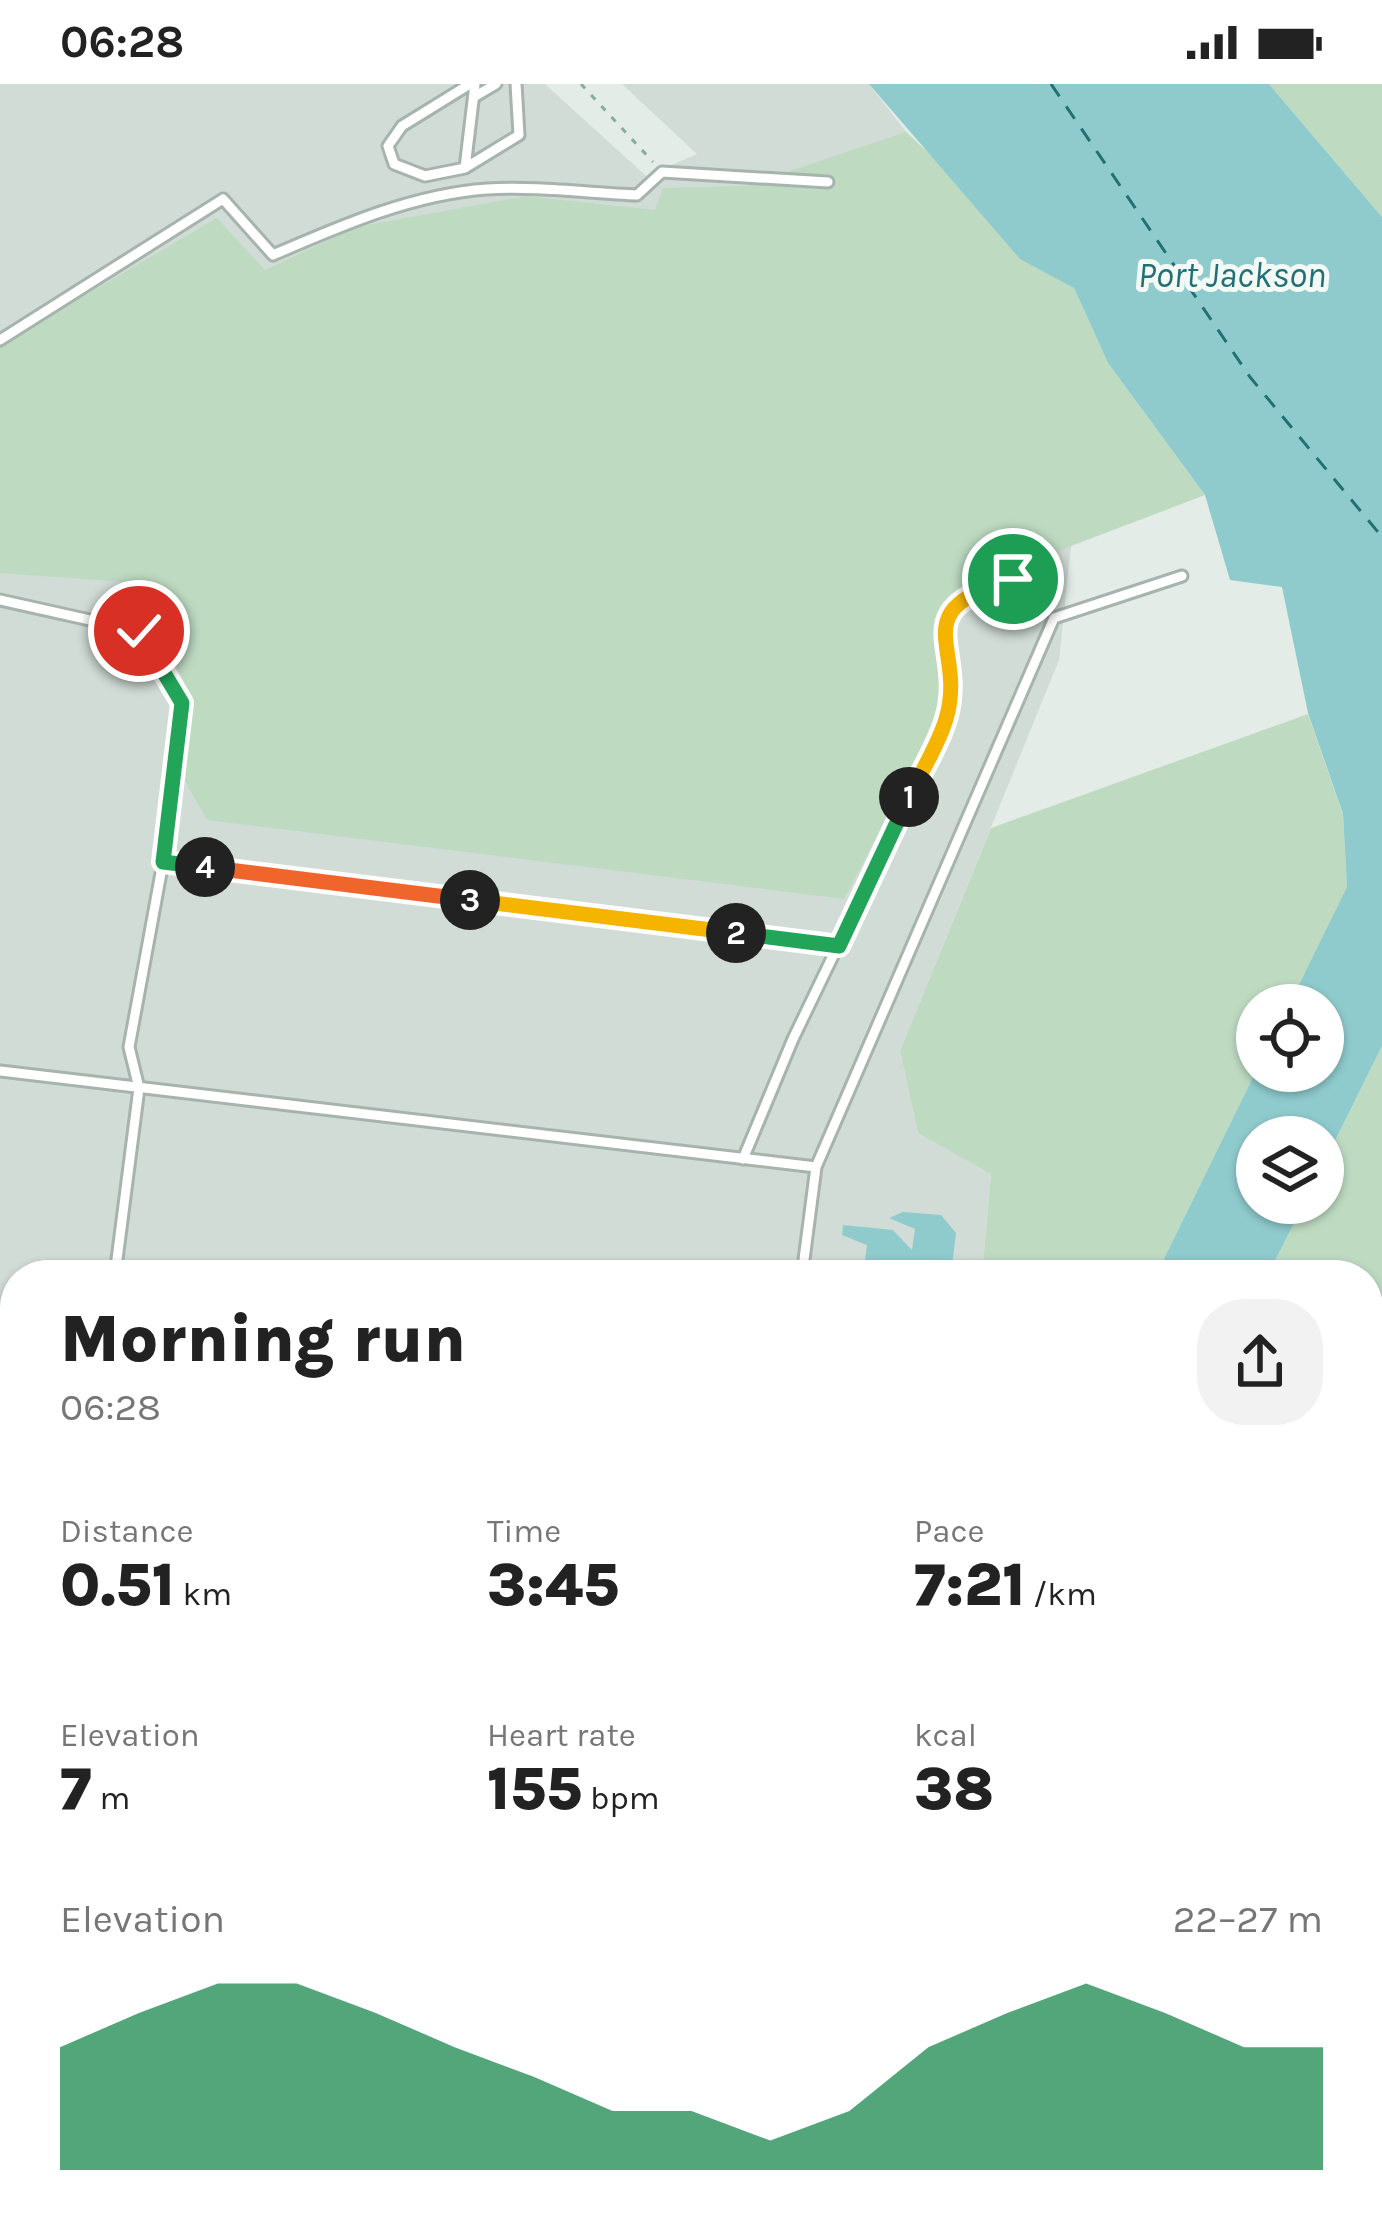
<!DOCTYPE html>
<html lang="en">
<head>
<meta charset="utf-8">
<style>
  body { margin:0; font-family:Karla,sans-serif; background:#f2f2f2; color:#222; height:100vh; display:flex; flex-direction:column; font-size:45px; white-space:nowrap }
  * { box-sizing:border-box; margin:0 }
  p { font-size:39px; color:#767676 }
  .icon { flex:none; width:66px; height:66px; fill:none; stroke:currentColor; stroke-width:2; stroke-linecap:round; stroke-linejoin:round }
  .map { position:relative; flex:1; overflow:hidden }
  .panel { position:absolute; left:0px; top:1176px; width:1383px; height:975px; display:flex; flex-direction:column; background:#fff; border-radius:48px 48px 0 0; box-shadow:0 3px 9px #0004 }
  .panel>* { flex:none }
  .fabs { position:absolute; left:1236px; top:900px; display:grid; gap:24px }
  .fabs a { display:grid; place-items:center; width:108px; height:108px; border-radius:50%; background:#fff; box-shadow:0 3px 9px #0004; font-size:60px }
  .pin { position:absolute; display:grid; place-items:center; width:102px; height:102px; color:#fff; margin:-51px; border:6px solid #fff; border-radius:50%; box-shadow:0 3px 12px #0007 }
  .km { position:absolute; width:60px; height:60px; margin:-30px; border-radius:50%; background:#222; color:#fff; font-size:33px; line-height:60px; text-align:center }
  .round { display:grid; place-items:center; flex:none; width:126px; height:126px; border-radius:48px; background:#f2f2f2 }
  .headline { display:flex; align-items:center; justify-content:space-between; height:204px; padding:0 60px }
  h1 { font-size:66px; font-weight:800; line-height:90px }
  .figures { display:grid; grid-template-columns:repeat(3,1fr); gap:18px; height:204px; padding:12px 60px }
  .figures div { display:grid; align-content:center }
  .figures b { font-size:60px; font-weight:800 }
  .figures small { font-size:33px; font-weight:400 }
  .figures p { font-size:33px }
  .chart { height:336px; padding:24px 60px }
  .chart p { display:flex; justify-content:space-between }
  .chart svg { width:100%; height:216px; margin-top:12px; fill:#0b8043; opacity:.7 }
  .status { display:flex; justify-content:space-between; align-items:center; height:84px; padding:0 60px; background:#fff; direction:ltr }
  .status svg { height:33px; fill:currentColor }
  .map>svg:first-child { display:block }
  .built { fill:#d1dcd6 }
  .green { fill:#bedbc2 }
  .water { fill:#8fcbcd }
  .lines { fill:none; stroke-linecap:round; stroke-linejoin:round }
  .ferry { stroke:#227074; stroke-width:3; stroke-dasharray:15 12; stroke-linecap:butt }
  .building { fill:#bcc9c2; stroke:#b6c5bd; stroke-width:3 }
  .lane-casing { stroke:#a6b4ad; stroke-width:15 }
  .street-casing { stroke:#a6b4ad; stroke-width:24 }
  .path { stroke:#86ad9c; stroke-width:3; stroke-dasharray:6 9; stroke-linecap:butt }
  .lane { stroke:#fff; stroke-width:9 }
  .street { stroke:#fff; stroke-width:18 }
  .split-1-casing { stroke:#fff; stroke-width:24 }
  .split-2-casing { stroke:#fff; stroke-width:24 }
  .split-3-casing { stroke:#fff; stroke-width:24 }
  .split-4-casing { stroke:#fff; stroke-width:24 }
  .split-5-casing { stroke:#fff; stroke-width:24 }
  .split-1 { stroke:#f5b400; stroke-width:15 }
  .split-2 { stroke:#22a559; stroke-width:15 }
  .split-3 { stroke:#f5b400; stroke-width:15 }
  .split-4 { stroke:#f0652b; stroke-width:15 }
  .split-5 { stroke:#22a559; stroke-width:15 }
  .labels { text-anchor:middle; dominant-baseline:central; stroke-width:10; stroke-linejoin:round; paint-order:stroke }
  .water-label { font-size:36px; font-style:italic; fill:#227074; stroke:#f3f9f5 }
</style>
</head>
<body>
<div class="status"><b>06:28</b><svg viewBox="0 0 49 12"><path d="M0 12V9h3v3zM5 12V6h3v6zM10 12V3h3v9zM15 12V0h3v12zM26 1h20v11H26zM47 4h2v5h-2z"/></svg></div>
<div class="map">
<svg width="1382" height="2149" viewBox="0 0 1382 2149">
  <rect width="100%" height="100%" fill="#e3ece7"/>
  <path class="built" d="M0 0H545L646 92 697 70 622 0H869L1090 285 1059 576 900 967 918 1049 991 1089 982 1191H15V2051L0 2050Z
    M1368 1230 1382 1234V2149H832L836 2136H1368Z"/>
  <path class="green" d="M1269 0H1382V133Z
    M906 48 1074 204 1108 279 1205 411 969 501 950 574 944 624 844 815 207 736 185 697 191 616 155 529 125 498 0 489V261L217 134 265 186 356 143 526 112 655 126 663 104 746 102Z
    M1308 630 1343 731 1347 804 1289 921H1257V985L1156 1191H982L991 1090 918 1049 900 967 991 744Z
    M1382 962V1234L1368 1230V1191H1268L1304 1119H1323V1081Z"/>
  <path class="water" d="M869 0H1269L1382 133V962L1323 1081V1053H1257V1119H1304L1268 1191H1156L1257 985 1323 987V921H1289L1347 803 1343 730 1308 629 1282 503 1230 496 1205 411 1108 279 1074 204 1020 175Z
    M903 1128 941 1131 956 1149 951 1191H863L867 1161 842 1151 843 1141 893 1146 912 1166 915 1145 889 1134Z
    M572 2136H799L790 2149H541Z"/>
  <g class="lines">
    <path class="ferry" d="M1051 0 1250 293 1382 453"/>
  </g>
  <path class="building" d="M0 1610 9 1636 0 1669Z"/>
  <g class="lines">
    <defs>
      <path id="lane" d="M470 0 402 42 388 62 394 80 425 92 465 84 475 0
        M474 13 496 0
        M465 84 519 51 516 0
        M0 256 223 115 273 171C340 142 413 110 487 105 536 102 588 109 637 111L662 88 828 98
        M0 516 139 547 182 619 163 778 129 963 139 1004 115 1191
        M163 778 839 862
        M0 987 816 1083
        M743 1075 793 955 946 637C959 558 909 526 1013 495
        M802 1191 816 1083 1054 534 1182 492
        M0 1784 15 1785
        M0 2029 15 2030"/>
      <path id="street" d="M1368 1434 1382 1385
        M1368 1668 1382 1672
        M1368 2034 1382 2038
        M870 2138 907 2149
        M1252 2149 1257 2136"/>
    </defs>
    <use href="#lane" class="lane-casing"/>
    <use href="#street" class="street-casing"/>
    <path class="path" d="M581 0 653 78
      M813 2136 852 2145"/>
    <use href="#lane" class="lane"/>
    <use href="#street" class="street"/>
  </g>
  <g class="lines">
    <defs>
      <path id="split-1" d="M909 713C921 688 938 662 946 635 968 562 900 528 1013 495"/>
      <path id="split-2" d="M736 849 839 862 909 713"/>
      <path id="split-3" d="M470 816 736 849"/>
      <path id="split-4" d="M205 783 470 816"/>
      <path id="split-5" d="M139 547 182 619 163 778 205 783"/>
    </defs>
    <use href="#split-1" class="split-1-casing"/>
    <use href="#split-2" class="split-2-casing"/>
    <use href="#split-3" class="split-3-casing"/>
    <use href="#split-4" class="split-4-casing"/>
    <use href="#split-5" class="split-5-casing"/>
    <use href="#split-1" class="split-1"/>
    <use href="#split-2" class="split-2"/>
    <use href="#split-3" class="split-3"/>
    <use href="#split-4" class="split-4"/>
    <use href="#split-5" class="split-5"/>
  </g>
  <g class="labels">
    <g class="water-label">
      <text x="1232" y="191">Port Jackson</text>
    </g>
  </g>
</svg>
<div class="fabs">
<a><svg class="icon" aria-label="locate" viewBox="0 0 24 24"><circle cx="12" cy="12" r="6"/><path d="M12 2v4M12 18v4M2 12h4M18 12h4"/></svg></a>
<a><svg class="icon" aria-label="layers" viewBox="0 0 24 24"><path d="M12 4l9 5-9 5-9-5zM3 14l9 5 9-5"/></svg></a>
</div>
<div class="pin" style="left:1013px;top:495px;background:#1e9e55"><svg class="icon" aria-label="arrive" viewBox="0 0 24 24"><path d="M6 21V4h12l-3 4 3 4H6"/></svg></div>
<div class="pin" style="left:139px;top:547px;background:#d93025"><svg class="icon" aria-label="check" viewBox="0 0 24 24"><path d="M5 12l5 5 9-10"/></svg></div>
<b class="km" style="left:909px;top:713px">1</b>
<b class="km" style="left:736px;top:849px">2</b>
<b class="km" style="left:470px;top:816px">3</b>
<b class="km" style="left:205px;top:783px">4</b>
<section class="panel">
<div class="headline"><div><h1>Morning run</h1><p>06:28</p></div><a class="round"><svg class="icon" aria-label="share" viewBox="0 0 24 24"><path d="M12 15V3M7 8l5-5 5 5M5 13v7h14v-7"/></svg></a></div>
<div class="figures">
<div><p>Distance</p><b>0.51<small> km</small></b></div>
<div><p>Time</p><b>3:45</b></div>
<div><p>Pace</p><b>7:21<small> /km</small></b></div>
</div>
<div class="figures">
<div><p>Elevation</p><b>7<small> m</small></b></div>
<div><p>Heart rate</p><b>155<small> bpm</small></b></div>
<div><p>kcal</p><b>38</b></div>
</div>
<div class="chart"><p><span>Elevation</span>22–27 m</p>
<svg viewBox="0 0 160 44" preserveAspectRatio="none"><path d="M0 44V19L10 12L20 6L30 6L40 12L50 19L60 25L70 32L80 32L90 38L100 32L110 19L120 12L130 6L140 12L150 19L160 19V44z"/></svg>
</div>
</section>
</div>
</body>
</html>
